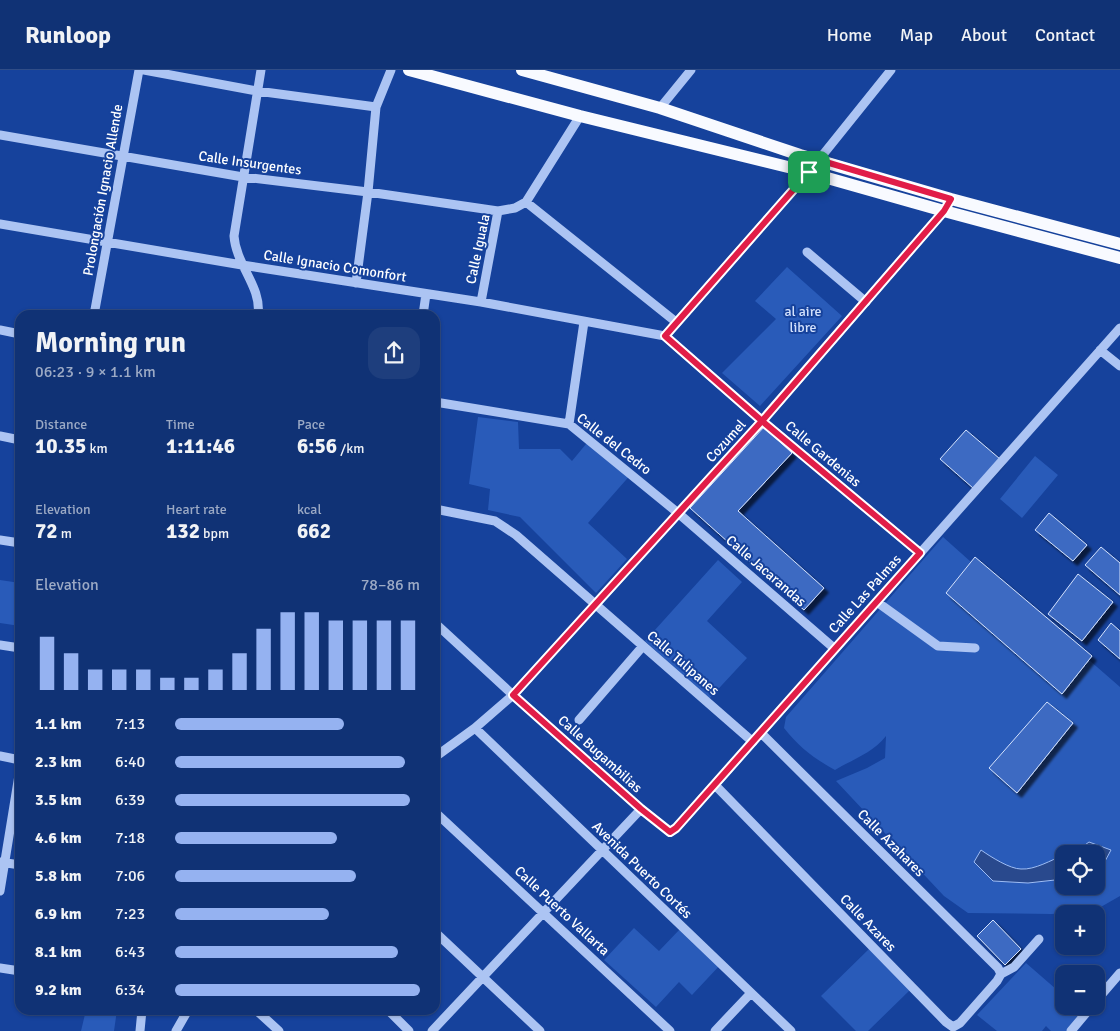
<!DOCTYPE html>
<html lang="en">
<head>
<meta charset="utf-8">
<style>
  body { margin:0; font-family:Signika,sans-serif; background:#1e3e7d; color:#f1f3f6; height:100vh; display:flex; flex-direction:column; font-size:19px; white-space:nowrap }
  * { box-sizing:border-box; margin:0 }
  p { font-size:16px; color:#9caac5 }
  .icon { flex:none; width:28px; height:28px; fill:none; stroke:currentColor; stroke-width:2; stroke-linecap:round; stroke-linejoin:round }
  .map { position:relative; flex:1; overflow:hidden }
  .details { position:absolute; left:15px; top:240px; width:425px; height:705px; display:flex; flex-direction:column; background:#103275; border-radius:15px; box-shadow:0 1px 4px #0004,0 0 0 1px #304d87 }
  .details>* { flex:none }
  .tools { position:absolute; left:1055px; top:775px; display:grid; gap:10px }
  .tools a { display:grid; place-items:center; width:50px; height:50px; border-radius:10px; background:#103275; box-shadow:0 1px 4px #0004,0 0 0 1px #304d87; font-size:25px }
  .pin { position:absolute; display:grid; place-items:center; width:42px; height:42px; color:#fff; margin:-21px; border-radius:10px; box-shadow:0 2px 8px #0006 }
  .round { display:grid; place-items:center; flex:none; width:52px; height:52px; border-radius:15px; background:#1e3e7d }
  .headline { display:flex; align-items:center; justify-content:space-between; height:85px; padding:0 20px }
  h1 { font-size:28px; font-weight:700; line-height:38px }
  .figures { display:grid; grid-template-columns:repeat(3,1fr); gap:8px; height:85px; padding:5px 20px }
  .figures div { display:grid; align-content:center }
  .figures b { font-size:21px; font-weight:700 }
  .figures small { font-size:14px; font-weight:400 }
  .figures p { font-size:14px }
  .chart { height:140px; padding:10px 20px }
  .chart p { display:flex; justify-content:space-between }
  .chart svg { width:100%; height:90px; margin-top:5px; stroke:#95b2f1; stroke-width:6 }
  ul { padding:0 20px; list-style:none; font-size:16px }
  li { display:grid; grid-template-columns:80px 60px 1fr; align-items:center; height:38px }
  li i { height:12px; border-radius:6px; background:#95b2f1 }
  header { display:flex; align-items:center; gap:30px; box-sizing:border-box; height:70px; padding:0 25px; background:#103275; border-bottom:1px solid #304d87 }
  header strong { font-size:24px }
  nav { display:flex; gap:28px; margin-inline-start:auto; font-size:18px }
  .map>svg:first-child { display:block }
  .green { fill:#295bb9; fill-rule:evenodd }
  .water { fill:#29498d; stroke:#9ebdf5 }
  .building { fill:#3e6bc2; stroke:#d4e2fd; filter:url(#shadow) }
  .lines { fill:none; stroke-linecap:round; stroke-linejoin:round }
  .minor { stroke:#acc4f3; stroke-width:9 }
  .major { stroke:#f8faff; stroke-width:12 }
  .route-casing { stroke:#fff; stroke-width:10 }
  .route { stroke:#e11d48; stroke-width:6 }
  .labels { text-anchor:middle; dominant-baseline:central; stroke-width:4; stroke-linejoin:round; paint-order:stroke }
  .street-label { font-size:14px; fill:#fff; stroke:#16429c }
  .park-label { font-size:14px; fill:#d4e2fd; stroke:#16429c }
</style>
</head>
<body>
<header>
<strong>Runloop</strong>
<nav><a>Home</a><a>Map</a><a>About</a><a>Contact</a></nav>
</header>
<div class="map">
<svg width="1120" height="961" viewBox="0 0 1120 961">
  <defs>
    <filter id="shadow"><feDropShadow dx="4.5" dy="4.5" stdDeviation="1" flood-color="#0009"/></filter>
  </defs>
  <rect width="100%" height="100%" fill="#16429c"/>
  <path class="green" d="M787 197 842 246 760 336 722 303 776 249 755 231Z
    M478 347 518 352 519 379H560L572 391 591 368 633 402 588 453 627 489 596 523 520 447 488 440 490 419 469 414Z
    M1035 386 1058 405 1022 448 1000 429Z
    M943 467 971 492 947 523 1062 624 1089 590 1120 617V826L1099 838 1052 844 968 843 944 826 836 711 867 698 885 688 886 666C873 683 853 689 835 700 812 687 800 678 784 658L786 647ZM1064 784H1096V816H1064Z
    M718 490 742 512 707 551 747 588 709 629 645 571Z
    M0 510 20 513V556L0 553Z
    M634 858 659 881 681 858 721 894 692 925 679 912 656 937 604 890Z
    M869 879 910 920 868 961H856L821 926Z
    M1026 893 1064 926V936H1075L1082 942 1069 961H1051L1046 956 1042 961H997L977 945Z
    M86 940H117L114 961H81Z"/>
  <path class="water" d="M1089 772 1111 780 1103 795 1096 798V784H1067L1078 780Z
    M981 780C991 787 1010 799 1021 799 1035 800 1051 790 1064 785V809L1028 813 993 811 974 792Z"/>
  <path class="building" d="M764 357 792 383 738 441 824 518 804 540 690 438Z
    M966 360 1000 389 973 418 940 389Z
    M1049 443 1087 475 1073 491 1035 460Z
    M1101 477 1120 493V525L1085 495Z
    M975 487 1092 586 1062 624 946 523Z
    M1078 504 1113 532 1082 571 1048 544Z
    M1111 553 1120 561V589L1098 570Z
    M1047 632 1073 653 1017 723 989 698Z
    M993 850 1021 879 1005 895 977 866Z"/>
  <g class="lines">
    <path class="minor" d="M144 0 257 21 376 37
      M660 38 691 0
      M0 65 243 107 368 122 498 141 515 138 526 132 580 46
      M526 132 676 252
      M0 154 242 195 481 232 665 266
      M807 182 866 232
      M356 213 368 122 376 37 391 0
      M481 232 498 141
      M94 245 139 0
      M258 245C262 217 236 195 234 166L261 0
      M423 245 426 224
      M0 260 20 264
      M665 266 809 102 891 0
      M665 266 762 351 920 483
      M1100 280 1120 296
      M435 332 569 354 678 443 835 579
      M569 354 584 252
      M0 366 20 370
      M435 439 495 451 516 465 753 672
      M0 470 20 473
      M877 532 938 576 975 578
      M435 553 513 625 641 739 670 762 676 758 1120 258
      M0 575 20 578
      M579 650 643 576
      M475 658 791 961
      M761 663 998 898 1001 904
      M0 686 20 690
      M435 687 475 658 513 625 762 351 944 141 951 129
      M715 715 946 952 953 957 960 953 997 911 1001 904
      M435 742 670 961
      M0 792 20 795
      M0 821 20 699
      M435 862 540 961
      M0 898 20 901
      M1001 904 1014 897 1039 869
      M1096 931 1120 903
      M256 940 279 961
      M388 940 409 961
      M140 961 142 940
      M176 961 188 940
      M432 961 641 739
      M715 961 751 923
      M1071 961 1092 936"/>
    <path class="major" d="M409 0 580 46 792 98 944 141 1120 188
      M522 0 660 38 800 85 951 129 1120 174"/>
  </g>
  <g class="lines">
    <defs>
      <path id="route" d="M809 102 665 266 762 351 513 625 641 739 670 762 676 758 920 483 762 351 944 141 951 129 819 90 809 102"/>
    </defs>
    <use href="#route" class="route-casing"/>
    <use href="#route" class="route"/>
  </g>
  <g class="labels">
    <g class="street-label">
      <text transform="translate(250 93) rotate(8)">Calle Insurgentes</text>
      <text transform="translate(103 120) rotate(-80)">Prolongación Ignacio Allende</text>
      <text transform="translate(478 179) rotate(-78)">Calle Iguala</text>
      <text transform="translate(335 196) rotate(9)">Calle Ignacio Comonfort</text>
      <text transform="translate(726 371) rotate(-48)">Cozumel</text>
      <text transform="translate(614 374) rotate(38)">Calle del Cedro</text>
      <text transform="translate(823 384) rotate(40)">Calle Gardenias</text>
      <text transform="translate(766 501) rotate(41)">Calle Jacarandas</text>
      <text transform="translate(865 524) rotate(-48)">Calle Las Palmas</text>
      <text transform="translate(683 593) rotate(41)">Calle Tulipanes</text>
      <text transform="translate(600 684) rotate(42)">Calle Bugambilias</text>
      <text transform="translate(891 773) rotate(45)">Calle Azahares</text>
      <text transform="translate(642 800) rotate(44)">Avenida Puerto Cortés</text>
      <text transform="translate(562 841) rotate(43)">Calle Puerto Vallarta</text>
      <text transform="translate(868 853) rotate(46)">Calle Azares</text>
    </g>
    <g class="park-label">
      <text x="803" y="241">al aire<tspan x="803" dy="16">libre</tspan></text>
    </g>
  </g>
</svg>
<div class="tools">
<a><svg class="icon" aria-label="locate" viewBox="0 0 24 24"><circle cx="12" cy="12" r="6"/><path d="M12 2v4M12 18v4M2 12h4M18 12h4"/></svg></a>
<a>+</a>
<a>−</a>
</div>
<div class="pin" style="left:809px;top:102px;background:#1e9e55"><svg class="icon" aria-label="arrive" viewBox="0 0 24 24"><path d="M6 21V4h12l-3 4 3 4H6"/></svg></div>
<section class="details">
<div class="headline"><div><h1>Morning run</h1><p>06:23 · 9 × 1.1 km</p></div><a class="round"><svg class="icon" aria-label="share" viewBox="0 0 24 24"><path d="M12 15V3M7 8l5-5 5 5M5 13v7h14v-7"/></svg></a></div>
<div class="figures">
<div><p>Distance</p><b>10.35<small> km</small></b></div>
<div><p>Time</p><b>1:11:46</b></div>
<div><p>Pace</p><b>6:56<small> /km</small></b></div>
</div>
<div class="figures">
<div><p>Elevation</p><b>72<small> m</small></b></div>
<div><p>Heart rate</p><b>132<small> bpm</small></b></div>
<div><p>kcal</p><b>662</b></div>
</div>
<div class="chart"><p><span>Elevation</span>78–86 m</p>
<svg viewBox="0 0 160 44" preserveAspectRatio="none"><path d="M5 44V18M15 44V26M25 44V34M35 44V34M45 44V34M55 44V38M65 44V38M75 44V34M85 44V26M95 44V14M105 44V6M115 44V6M125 44V10M135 44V10M145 44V10M155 44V10"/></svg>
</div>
<ul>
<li><b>1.1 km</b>7:13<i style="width:69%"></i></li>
<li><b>2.3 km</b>6:40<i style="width:94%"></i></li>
<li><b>3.5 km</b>6:39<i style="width:96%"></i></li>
<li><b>4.6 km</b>7:18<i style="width:66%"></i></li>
<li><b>5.8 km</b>7:06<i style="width:74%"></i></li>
<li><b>6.9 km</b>7:23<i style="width:63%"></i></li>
<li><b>8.1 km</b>6:43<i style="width:91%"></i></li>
<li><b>9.2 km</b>6:34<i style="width:100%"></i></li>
</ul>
</section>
</div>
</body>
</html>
